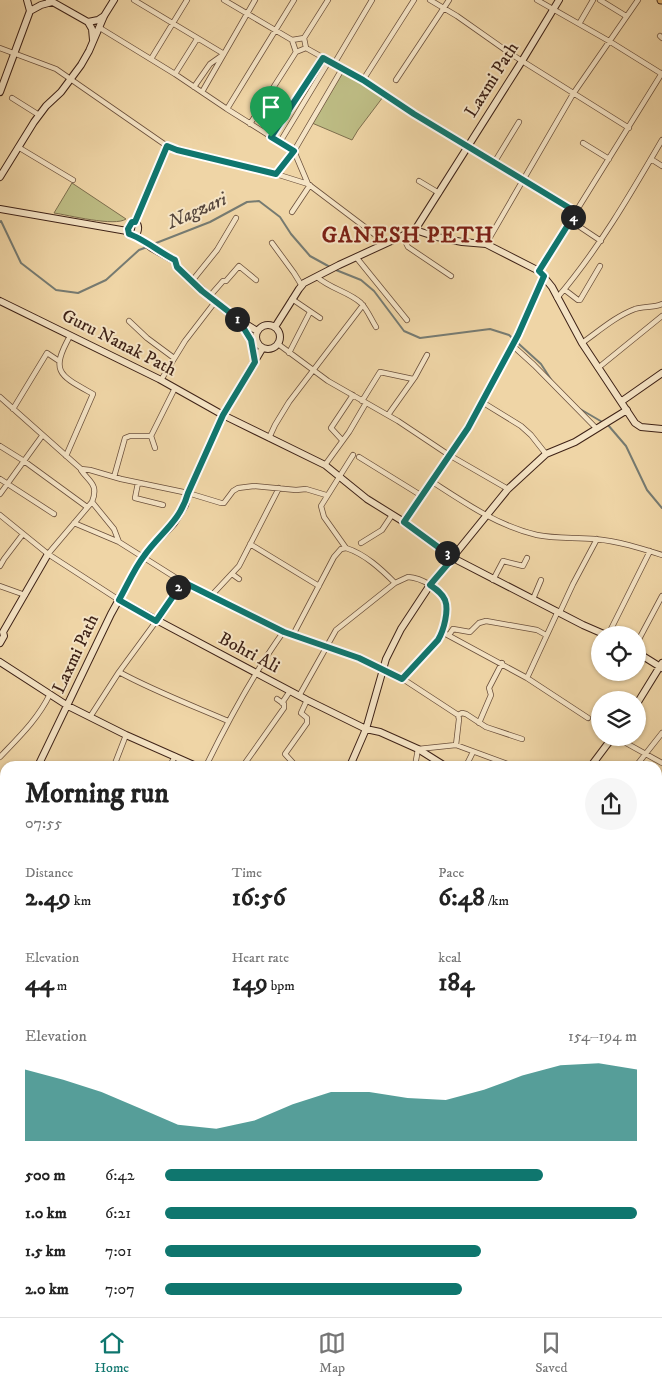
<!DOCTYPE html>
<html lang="en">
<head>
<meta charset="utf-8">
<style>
  body { margin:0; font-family:"IM FELL DW Pica",serif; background:#f6f6f6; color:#222; height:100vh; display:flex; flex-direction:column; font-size:19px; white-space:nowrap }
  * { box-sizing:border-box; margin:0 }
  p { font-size:16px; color:#767676 }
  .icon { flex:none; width:28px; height:28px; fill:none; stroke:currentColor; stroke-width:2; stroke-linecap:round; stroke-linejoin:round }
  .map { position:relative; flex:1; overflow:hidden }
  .details { position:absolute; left:0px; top:761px; width:662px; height:556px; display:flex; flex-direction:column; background:#fff; border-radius:15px 15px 0 0; box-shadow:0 1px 4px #0004 }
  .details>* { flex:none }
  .controls { position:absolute; left:591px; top:626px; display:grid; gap:10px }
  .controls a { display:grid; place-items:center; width:55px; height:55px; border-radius:50%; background:#fff; box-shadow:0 1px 4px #0004; font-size:25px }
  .pin { position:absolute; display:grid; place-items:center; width:42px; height:42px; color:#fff; margin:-51px -21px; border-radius:50% 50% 50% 0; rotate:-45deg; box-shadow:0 0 5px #0007 }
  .pin .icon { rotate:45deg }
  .km { position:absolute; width:25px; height:25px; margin:-12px; border-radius:50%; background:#222; color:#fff; font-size:14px; line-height:25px; text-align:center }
  .round { display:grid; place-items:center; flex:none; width:52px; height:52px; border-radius:26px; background:#f6f6f6 }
  .head { display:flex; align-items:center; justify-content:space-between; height:85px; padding:0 25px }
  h1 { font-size:28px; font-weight:700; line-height:38px }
  .metrics { display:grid; grid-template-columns:repeat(3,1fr); gap:8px; height:85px; padding:5px 25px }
  .metrics div { display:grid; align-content:center }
  .metrics b { font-size:25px; font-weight:700 }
  .metrics small { font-size:14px; font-weight:400 }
  .metrics p { font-size:14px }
  .chart { height:140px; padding:10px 25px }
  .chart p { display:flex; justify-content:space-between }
  .chart svg { width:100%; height:90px; margin-top:5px; fill:#0f766e; opacity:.7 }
  ul { padding:0 25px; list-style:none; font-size:16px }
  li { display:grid; grid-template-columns:80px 60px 1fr; align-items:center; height:38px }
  li i { height:12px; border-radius:6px; background:#0f766e }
  .dock { display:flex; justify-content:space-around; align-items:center; height:70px; border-top:1px solid #e0e0e0; background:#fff; font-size:14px; color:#767676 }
  .dock a { display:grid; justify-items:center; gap:2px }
  .dock .on { color:#0f766e }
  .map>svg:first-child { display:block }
  .green { fill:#bdbc84; stroke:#7e6f4e }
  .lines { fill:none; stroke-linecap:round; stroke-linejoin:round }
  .stream { stroke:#767b72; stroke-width:2 }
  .street-casing { stroke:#6a4f3b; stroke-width:6 }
  .secondary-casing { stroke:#3e2217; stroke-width:8 }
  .primary-casing { stroke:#3e2217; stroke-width:9 }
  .highway-casing { stroke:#3e2217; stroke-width:11 }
  .street { stroke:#f5e4c5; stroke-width:4.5 }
  .secondary { stroke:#f5e4c5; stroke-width:6 }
  .primary { stroke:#e8ba73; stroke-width:7 }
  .highway { stroke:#e8ba73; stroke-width:9 }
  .route-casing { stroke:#fff; stroke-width:10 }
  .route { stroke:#0f766e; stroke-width:6 }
  .labels { text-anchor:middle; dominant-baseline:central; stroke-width:4; stroke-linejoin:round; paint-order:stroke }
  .street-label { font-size:18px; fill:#3e2217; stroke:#f5e4c5 }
  .water-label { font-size:19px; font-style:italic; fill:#56473d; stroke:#f5e4c5 }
  .district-label { font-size:22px; font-weight:bold; letter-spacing:1px; fill:#7a1f14; stroke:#f5e4c5 }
</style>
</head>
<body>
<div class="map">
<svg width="662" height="1317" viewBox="0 0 662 1317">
  <rect width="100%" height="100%" fill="#efd5a6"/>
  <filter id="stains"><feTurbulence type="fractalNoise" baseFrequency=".004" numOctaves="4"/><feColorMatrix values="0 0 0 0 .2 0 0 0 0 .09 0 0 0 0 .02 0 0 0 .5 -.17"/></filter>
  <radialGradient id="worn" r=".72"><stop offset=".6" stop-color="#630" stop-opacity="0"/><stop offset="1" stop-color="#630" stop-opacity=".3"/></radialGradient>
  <path class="green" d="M342 72 383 97 358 130 352 140 312 123Z
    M72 183 126 219C115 227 68 215 54 213Z"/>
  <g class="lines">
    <path class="stream" d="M0 222 1 221 21 263 56 290 78 293 106 280 139 250 147 247
      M151 245 210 222 247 202 259 201 280 217 291 234 310 256 330 267
      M336 270 361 280 374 291 404 331 420 338 490 329 509 335 541 364 552 381
      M580 409 604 423
      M608 425 626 446 647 490 662 508"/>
    <defs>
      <path id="street" d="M134 0 224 54 210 64 194 87
        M224 0 292 40
        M430 0 457 16 511 54 629 128
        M537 0 609 41 662 74
        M600 0 626 16
        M579 24 593 0
        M100 28 175 74 227 109 294 151 308 184
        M660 36 662 38
        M304 38 306 48 296 52 292 40Z
        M304 38 328 0
        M0 48 56 69 167 146 177 150 276 174 308 184 386 243
        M306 48 363 80 414 114 522 181 576 212
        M151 59 187 0
        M334 64 372 0
        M175 74 197 39
        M363 80 414 0
        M396 80 449 0
        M202 92 255 0
        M12 98 39 115
        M227 109 294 0
        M250 124 296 52
        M271 137 323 58
        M280 142 329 61
        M583 143 609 159
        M18 147 73 180
        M651 159 662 166
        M494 163 519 122
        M276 174 294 151 342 69
        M419 181 439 193
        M292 212 310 185
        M571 221 601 241
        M135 222 167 146
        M403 237 408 247 451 276
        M272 243 294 273 302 286
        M486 244 573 94 638 0
        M356 257 407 320
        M539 271 662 73
        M317 277C331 289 349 292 361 303 367 309 371 319 376 327
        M192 281 217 250 236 218
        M565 290 578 300H580L600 266
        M209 297 223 281H226L239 266 256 280
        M557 298C598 250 630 195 662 140
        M292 299 320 318
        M129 321 147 338 174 358
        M582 343C599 331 616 316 635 309 644 306 653 308 662 304
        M278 344 328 381 398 421 449 455 508 489
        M512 345 534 365 596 428
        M289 353 310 312
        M598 368 662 316
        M161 380 185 341 215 302
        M0 397 81 469 90 470 121 479 188 493 221 503H224L233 491 238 488 254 486 296 490 306 489 326 495
        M362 401 380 372 413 379
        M482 402 521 426 531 435 546 454
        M13 409 47 353 59 361
        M388 415 415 377 427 355
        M151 436 155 448
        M269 438 275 425 289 402 363 305
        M342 440 331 428 353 395
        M0 446 24 461 87 507
        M66 456 93 394C59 375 50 372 70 336
        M359 457 422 496
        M325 465 349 432 366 403
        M114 477 125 438 130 436H151L175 388
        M0 479 54 514
        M431 481C465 503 498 526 537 535 556 539 576 537 595 539 618 541 640 548 662 555
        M138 483 135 498 163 505
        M0 494 42 436
        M92 502 114 529 119 542
        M0 515 48 554 119 600
        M404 522 468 428 517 335 544 276
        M74 523 119 542 181 581 284 631 344 652 383 669 403 679 458 715 459 719 456 745
        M361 543 382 530 392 515
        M250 544 319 586
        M346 548 324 517 321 506 353 455
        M48 554 92 502C99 484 89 482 81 470
        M0 566 4 559 23 534
        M232 574 239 579
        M493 580 503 561 523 566 527 558
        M0 586 25 595
        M211 596 239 566 279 488
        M533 599 541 580
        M560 612 573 584 597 539
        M442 632 527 678 588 718
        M293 635 334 557 341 549 346 548C365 554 381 569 395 583
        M449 635 453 629 470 632 479 623 486 621 537 630 546 635
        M608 635 650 551
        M638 641 662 596
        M119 672C154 691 191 705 228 721
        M527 678 558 611
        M299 696 336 630 395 583 408 577C421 578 440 588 445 600 447 606 445 614 444 621 443 628 442 633 438 640L403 679
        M282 703 290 691
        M458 715 462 713 466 714 486 727 522 739
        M90 717 119 672 163 612 181 581
        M479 723 491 695 489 688 502 663
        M617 738 662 763
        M0 757C19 737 38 719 50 694
        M295 765 285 754 307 723V718L301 713 307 700
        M114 766 126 735
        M170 766 175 756
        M206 766C229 719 253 674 284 631
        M243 766 284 708V704L277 699
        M415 766 418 749 456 745 513 766
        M466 766 473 752
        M636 766 662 733
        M0 779 5 782
        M658 821 662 822
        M658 851 662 854
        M658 927 662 928
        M0 968H5
        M658 993 662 989
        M658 1008 662 1011
        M0 1034 5 1037
        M658 1119 662 1120
        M658 1218 662 1221
        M0 1231 5 1234
        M0 1305 5 1295
        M90 1312 96 1317
        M504 1312 512 1317
        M38 1317 40 1312
        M111 1317 114 1312
        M178 1317 181 1312
        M260 1317 262 1312
        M316 1317 319 1312
        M416 1317 419 1312"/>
      <path id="secondary" d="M49 0 88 22 92 29 93 40
        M30 11 41 5 52 2
        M88 22 98 20 104 16
        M0 92 30 11 27 0
        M0 177 34 122 46 106 61 92 81 65 89 51 104 16 114 0
        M0 209 127 231
        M132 222H135C139 225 139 228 137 233L132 235 127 231Z
        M415 230 437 237 462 242 486 244 539 271 552 287 582 343 635 423 641 427 662 429
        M135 235 152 248 175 261 177 267 215 302 233 316 257 331
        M0 301 159 379 223 415 325 465 367 499 404 522 453 558 583 625 606 635
        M239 320 251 340 255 361
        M256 337a12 12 0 1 1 24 0a12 12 0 1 1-24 0Z
        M275 327 299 289 304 283 339 265 415 230 522 61 559 0
        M622 401 662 373
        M119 600 307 700 366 729 380 732 418 749 445 766
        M0 643 4 636 3 632 48 554
        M638 653 662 668
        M0 662 68 706 126 735 196 766
        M638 702 662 663
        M38 766 111 614 143 556 174 523 185 505 188 493 223 415 262 349
        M350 766 366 729 386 659 401 629 430 585 508 489 546 454 575 442 627 410
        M591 766 612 738
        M0 853 5 837
        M658 932 662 936
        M0 1190 5 1182
        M462 1317 464 1312"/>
      <path id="primary" d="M661 0H662"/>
      <path id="highway" d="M0 839 5 842
        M658 1073 662 1076
        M0 1095 5 1097
        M346 1312 353 1317"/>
    </defs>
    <use href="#street" class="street-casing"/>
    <use href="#secondary" class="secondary-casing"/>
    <use href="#primary" class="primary-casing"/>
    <use href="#highway" class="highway-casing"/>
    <use href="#street" class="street"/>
    <use href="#secondary" class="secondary"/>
    <use href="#primary" class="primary"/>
    <use href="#highway" class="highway"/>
  </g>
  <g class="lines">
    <defs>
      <path id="route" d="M323 58 363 80 414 114 576 212 539 271 544 276 518 335 468 428 404 522 453 558 430 585C436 589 442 593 445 600 449 610 444 630 438 640L402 679 359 658 284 632 181 581 174 595 156 621 119 600C127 586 134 569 144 556 160 533 180 522 188 493L223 415 255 362 251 340 238 319 202 291 177 267 175 260C161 253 142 238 129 234L128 229 132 222H135L167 146 177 150 276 174 294 151 271 137Z"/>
    </defs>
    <use href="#route" class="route-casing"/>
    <use href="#route" class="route"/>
  </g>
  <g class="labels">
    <g class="street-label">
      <text transform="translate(492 80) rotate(-58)">Laxmi Path</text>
      <text transform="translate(119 343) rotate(27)">Guru Nanak Path</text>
      <text transform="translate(249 653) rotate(28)">Bohri Ali</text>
      <text transform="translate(76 654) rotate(-65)">Laxmi Path</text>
    </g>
    <g class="water-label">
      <text transform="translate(197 211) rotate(-24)">Nagzari</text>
    </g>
    <g class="district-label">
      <text x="408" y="235">GANESH PETH</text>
    </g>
  </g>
  <rect width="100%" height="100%" filter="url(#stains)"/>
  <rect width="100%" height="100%" fill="url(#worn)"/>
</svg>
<div class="controls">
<a><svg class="icon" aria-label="locate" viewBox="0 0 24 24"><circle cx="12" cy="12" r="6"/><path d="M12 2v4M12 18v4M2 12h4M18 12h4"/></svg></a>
<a><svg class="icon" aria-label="layers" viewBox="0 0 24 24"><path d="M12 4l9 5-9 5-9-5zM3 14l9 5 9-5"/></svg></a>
</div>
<div class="pin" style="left:271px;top:137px;background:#1e9e55"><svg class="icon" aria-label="arrive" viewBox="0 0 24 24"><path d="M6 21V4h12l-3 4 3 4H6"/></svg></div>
<b class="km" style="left:237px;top:319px">1</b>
<b class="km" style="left:178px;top:587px">2</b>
<b class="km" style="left:447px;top:553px">3</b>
<b class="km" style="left:573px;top:217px">4</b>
<section class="details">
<div class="head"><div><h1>Morning run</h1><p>07:55</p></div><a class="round"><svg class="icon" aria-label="share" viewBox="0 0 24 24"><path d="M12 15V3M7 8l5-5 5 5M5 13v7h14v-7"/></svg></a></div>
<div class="metrics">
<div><p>Distance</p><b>2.49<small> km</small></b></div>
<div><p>Time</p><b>16:56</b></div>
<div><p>Pace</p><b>6:48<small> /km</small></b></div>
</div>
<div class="metrics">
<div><p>Elevation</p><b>44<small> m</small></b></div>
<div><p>Heart rate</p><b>149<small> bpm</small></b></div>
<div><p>kcal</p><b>184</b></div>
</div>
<div class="chart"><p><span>Elevation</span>154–194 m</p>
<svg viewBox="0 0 160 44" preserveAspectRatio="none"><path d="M0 44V9L10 14L20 20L30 28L40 36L50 38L60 34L70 26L80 20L90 20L100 23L110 24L120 19L130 12L140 7L150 6L160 9V44z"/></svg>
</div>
<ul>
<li><b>500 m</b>6:42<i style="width:80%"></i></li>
<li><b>1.0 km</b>6:21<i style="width:100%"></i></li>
<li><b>1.5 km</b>7:01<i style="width:67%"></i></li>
<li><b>2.0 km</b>7:07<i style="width:63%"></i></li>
</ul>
</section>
</div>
<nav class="dock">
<a class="on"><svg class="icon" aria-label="home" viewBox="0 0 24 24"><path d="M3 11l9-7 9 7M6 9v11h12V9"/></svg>Home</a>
<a><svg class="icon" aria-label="map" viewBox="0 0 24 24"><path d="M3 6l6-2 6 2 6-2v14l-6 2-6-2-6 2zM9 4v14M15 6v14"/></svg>Map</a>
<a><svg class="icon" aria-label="saved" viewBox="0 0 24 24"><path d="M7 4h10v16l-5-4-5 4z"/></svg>Saved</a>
</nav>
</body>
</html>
